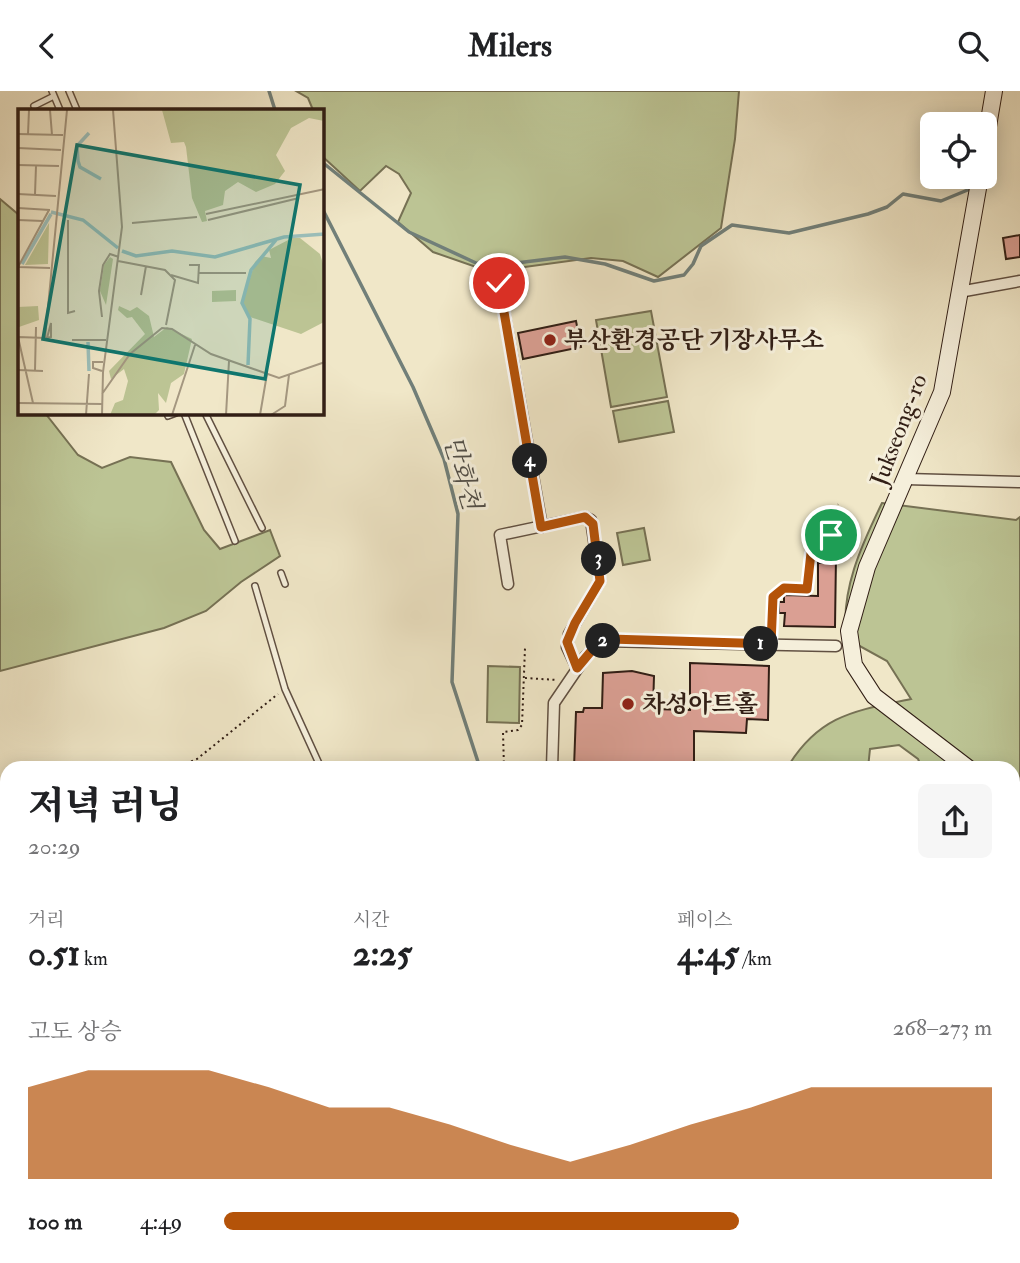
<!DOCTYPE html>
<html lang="ko">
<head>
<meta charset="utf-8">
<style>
  body { margin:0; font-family:"IM FELL Double Pica","Noto Serif KR",serif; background:#f6f6f6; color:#202124; height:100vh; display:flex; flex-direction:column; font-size:26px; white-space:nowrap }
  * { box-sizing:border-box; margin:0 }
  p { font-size:23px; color:#757577 }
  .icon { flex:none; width:38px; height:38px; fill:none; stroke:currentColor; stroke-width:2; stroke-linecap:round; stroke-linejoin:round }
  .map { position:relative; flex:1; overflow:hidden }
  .side { position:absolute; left:0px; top:670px; width:1020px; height:502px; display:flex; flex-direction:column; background:#fff; border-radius:21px 21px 0 0; box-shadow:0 4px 18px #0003 }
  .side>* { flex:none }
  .buttons { position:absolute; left:920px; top:21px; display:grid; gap:14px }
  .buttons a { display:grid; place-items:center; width:77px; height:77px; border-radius:10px; background:#fff; box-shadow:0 4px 18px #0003; font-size:35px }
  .pin { position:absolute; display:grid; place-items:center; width:60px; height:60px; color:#fff; margin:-30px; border:4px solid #fff; border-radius:50%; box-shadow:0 2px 7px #0007 }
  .km { position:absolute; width:35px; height:35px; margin:-18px; border-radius:50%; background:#222; color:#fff; font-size:19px; line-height:35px; text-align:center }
  .round { display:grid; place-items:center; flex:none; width:74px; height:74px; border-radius:10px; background:#f6f6f6 }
  .summary { display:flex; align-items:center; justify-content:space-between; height:119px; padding:0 28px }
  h1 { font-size:38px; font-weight:800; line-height:52px }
  .stats { display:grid; grid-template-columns:repeat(3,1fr); gap:10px; height:119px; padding:7px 28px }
  .stats div { display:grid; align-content:center }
  .stats b { font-size:35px; font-weight:800 }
  .stats small { font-size:19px; font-weight:400 }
  .stats p { font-size:19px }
  .chart { height:196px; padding:14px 28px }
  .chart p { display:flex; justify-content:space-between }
  .chart svg { width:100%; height:126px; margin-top:7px; fill:#b45309; opacity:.7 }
  ul { padding:0 28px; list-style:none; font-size:23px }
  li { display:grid; grid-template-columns:112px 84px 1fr; align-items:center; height:52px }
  li i { height:18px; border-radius:9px; background:#b45309 }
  header { display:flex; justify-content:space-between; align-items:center; height:91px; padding:0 28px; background:#fff; font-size:32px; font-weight:800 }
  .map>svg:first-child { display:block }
  .green { fill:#bcc494; stroke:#767154; stroke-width:2 }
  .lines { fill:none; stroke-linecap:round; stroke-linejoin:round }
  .stream { stroke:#717f79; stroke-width:3.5 }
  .building { fill:#da9f93; stroke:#311e15; stroke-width:2 }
  .service-casing { stroke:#615042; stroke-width:8 }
  .minor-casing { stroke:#615042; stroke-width:13 }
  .tertiary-casing { stroke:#615042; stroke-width:17 }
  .secondary-casing { stroke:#311e15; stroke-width:18 }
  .path { stroke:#311e15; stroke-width:2; stroke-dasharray:2 3.5; stroke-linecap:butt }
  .service { stroke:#f5efdb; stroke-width:5 }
  .minor { stroke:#f5efdb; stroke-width:10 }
  .tertiary { stroke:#f5efdb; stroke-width:14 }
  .secondary { stroke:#f5efdb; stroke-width:16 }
  .rail-casing { stroke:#311e15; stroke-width:6 }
  .rail { stroke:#f5efdb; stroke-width:3.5; stroke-dasharray:10; stroke-linecap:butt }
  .route-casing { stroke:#fff; stroke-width:14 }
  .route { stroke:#b45309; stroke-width:9 }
  .poi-dot { fill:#8f2418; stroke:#f5efdb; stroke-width:2.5 }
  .labels { text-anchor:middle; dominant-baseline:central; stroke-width:6; stroke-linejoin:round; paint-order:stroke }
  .poi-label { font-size:24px; font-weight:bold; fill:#311e15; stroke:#f5efdb; text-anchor:start }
  .street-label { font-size:24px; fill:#311e15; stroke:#f5efdb }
  .water-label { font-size:26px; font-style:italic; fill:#514e47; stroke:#f5efdb }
  .inset-river { fill:none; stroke:#9bbfbb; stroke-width:3.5 }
  .inset-road { fill:none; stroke:#a49780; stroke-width:2 }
  .view { fill:#0f766e; fill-opacity:0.15; stroke:#0f766e; stroke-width:3.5 }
  .inset-edge { fill:none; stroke:#311e15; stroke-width:3.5 }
</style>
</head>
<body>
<header><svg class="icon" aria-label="back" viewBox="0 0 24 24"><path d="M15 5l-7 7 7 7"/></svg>Milers<svg class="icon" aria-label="search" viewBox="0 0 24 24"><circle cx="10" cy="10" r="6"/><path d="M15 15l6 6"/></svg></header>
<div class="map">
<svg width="1020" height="1172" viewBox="0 0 1020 1172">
  <rect width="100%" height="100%" fill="#f0e7c8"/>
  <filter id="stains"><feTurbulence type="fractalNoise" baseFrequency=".00286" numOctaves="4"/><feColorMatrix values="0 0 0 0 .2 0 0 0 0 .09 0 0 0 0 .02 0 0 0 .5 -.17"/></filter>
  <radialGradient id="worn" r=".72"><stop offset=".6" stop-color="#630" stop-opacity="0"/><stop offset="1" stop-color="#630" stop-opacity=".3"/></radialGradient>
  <path class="green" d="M296 0H739L735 48 721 137 658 186 623 170 591 167 503 179 479 177 433 161 398 131 411 102 399 83 386 75 360 100 322 65V19H313L308 7Z
    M0 108 19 124V322H45L78 364 102 377 130 366 171 371 204 439 220 458 270 439 280 465 241 491 206 520 164 537 0 580Z
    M651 220 667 306 611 316 596 229Z
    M668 310 674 341 619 351 613 320Z
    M882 412 1016 429 1020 426V757L1013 752V677H922L918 668 899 654 870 658 868 677H787C819 624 854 620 911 608L887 570 847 548C839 502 862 453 882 412Z
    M644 437 650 469 623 474 617 442Z
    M488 575 520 576 519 632 487 631Z"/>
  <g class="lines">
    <path class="stream" d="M269 0 275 19
      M322 71 409 141 476 172 499 174 565 166 605 173 654 190 684 184 693 173 701 155 732 134 789 142 868 123 887 116 903 103 941 110 970 98
      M322 117 413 296 444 368 458 423 452 591 480 677
      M1013 933 1020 932
      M0 1166 3 1168 27 1166
      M360 1166 361 1172"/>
  </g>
  <path class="building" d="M1020 144V166L1006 168 1003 147Z
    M576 230 581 256 523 268 518 242Z
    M827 451 851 454 850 466 836 465 835 536 784 535 785 522H779V511H784V504L818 505V472H826Z
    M690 572 769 575 768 629 747 628 746 642 694 640V677H574L576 621H583L584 617H602L603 582 632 580 654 585 653 618 690 619Z"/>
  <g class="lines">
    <defs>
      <path id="service" d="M52 0 60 19
        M69 0 77 19
        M34 15 54 5
        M184 322 235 450
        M205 322 262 437
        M168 325 176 322
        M281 482 285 493
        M255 495 285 598 321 677
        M1013 1027 1020 1026
        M1013 1062 1020 1061
        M1013 1135 1020 1133"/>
      <path id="minor" d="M499 192 542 436
        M959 201 1020 190
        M906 388 1020 391
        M508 493 500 444 585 426 591 429 600 490 569 543 567 556 577 577
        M552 677 554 612 586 565 603 550 836 555"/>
      <path id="tertiary" d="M1010 1166V1172
        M954 1172 997 1166"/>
      <path id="secondary" d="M985 53 994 0
        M968 677 874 605 854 574 849 540 867 476 942 301 980 86
        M1013 711 1020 715
        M1013 840H1020
        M0 964 7 962"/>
    </defs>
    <use href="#service" class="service-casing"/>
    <use href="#minor" class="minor-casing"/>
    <use href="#tertiary" class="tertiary-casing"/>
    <use href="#secondary" class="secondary-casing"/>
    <path class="path" d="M771 543 773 506 784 497 807 498 811 462 821 455 823 448 831 444 838 413
      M525 587 557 589
      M176 677 197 668 278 603
      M504 677 503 641 518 639 522 634 525 557
      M0 747 7 745
      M0 994 7 992
      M384 1172 385 1166"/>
    <use href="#service" class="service"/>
    <use href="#minor" class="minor"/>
    <use href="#tertiary" class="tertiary"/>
    <use href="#secondary" class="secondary"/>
    <defs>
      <path id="rail" d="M1013 1082 1020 1081
        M1013 1093 1020 1092
        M447 1172 485 1166
        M491 1172 528 1166"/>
    </defs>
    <use href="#rail" class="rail-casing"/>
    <use href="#rail" class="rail"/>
  </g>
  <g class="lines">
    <defs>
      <path id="route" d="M499 192 541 436 585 426 593 433 600 490 575 532 567 551 577 577 598 552 610 548 771 553 773 506 784 497 807 498 811 462 821 455 823 448 831 444"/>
    </defs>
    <use href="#route" class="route-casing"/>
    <use href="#route" class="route"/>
  </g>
  <g class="poi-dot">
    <circle cx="550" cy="249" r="7"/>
    <circle cx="628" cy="613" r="7"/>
  </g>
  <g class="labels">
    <g class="poi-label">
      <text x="564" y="249">부산환경공단 기장사무소</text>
      <text x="642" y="613">차성아트홀</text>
    </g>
    <g class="street-label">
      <text transform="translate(899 339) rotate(-69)">Jukseong-ro</text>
    </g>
    <g class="water-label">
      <text transform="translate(462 382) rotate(74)">만화천</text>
    </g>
  </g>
  <g transform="translate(18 18)">
    <rect width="306" height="306" fill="#f0e7c8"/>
    <path d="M144 1H306V12L291 9 273 19 258 46 267 62 257 75 238 83 220 73 207 82 205 96 187 102 189 112 184 113 174 89 168 38 166 33 153 34ZM31 114 30 155 7 156ZM274 129H282L302 145 306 158V213L283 225 232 208 224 195 237 153 243 147 253 149 251 141ZM92 148 95 150 88 196 82 182 86 156ZM218 181V192L194 193V182ZM20 197 21 211 1 218 0 198ZM101 197 112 202 119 198 131 207 136 228 149 218 174 230 166 265 153 274 148 294 140 284 141 301 136 306H92L97 294 105 291 110 272 106 260 93 270 91 262 127 225 114 208 109 209 100 201Z" fill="#bcc494"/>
    <path class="inset-river" d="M71 24 59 37 60 52 62 58 83 70M33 103 65 111 100 139M104 142 118 147 154 142 197 148 266 128 307 125M4 155 33 105M70 233 71 262M230 256 232 210 224 194 233 161 258 131"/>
    <path class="inset-road" d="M32 1 34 26M0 25 45 26M10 25 11 1M0 39 43 41M0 56 41 57M0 85 38 87M17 85 18 57M0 99 32 101M188 105 307 80M0 111 25 112M50 111V204L57 202M190 111 281 89M114 114 179 108M100 152 147 161 157 171 148 216M0 158 31 101M0 158 32 159M181 164H228M153 166 180 174 181 156H171M123 186 128 157M84 208 81 182 85 156 92 145 101 148M0 228 15 294M0 228 28 229M27 229 49 1M29 229 33 228V214L29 229 32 232M54 231H88M0 261 25 262M17 261 18 218M84 262 75 259V253H85M84 285 112 245 144 219 154 220 193 245 261 269 307 253M0 294 84 295M68 306 71 265M84 306 85 263 104 118 95 1M154 306 177 236M208 306 211 252M242 306 249 265M253 306 267 297 271 266"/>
    <path class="view" d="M59 36 282 76 247 270 25 230Z"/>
    <rect width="306" height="306" class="inset-edge"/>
  </g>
  <rect width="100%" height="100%" filter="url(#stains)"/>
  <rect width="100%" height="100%" fill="url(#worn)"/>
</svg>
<div class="buttons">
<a><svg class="icon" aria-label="locate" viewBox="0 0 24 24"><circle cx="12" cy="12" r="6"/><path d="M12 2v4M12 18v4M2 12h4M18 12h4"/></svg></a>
</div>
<div class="pin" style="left:831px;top:444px;background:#1e9e55"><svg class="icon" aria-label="arrive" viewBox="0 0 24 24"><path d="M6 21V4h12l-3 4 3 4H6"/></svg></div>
<div class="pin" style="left:499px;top:192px;background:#d93025"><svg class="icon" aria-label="check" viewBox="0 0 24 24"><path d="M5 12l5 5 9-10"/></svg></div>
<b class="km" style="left:761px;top:553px">1</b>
<b class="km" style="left:603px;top:550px">2</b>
<b class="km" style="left:599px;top:468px">3</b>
<b class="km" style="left:530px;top:370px">4</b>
<section class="side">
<div class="summary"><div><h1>저녁 러닝</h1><p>20:29</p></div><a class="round"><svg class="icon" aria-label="share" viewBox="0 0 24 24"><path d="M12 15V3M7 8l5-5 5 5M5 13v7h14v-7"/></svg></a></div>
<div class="stats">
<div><p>거리</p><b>0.51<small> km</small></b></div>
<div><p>시간</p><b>2:25</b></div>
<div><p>페이스</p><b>4:45<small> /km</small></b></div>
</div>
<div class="chart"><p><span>고도 상승</span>268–273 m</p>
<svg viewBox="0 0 160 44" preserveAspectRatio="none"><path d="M0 44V12L10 6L20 6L30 6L40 12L50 19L60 19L70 25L80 32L90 38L100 32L110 25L120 19L130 12L140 12L150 12L160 12V44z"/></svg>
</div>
<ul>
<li><b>100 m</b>4:49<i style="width:67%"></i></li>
</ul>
</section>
</div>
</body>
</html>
